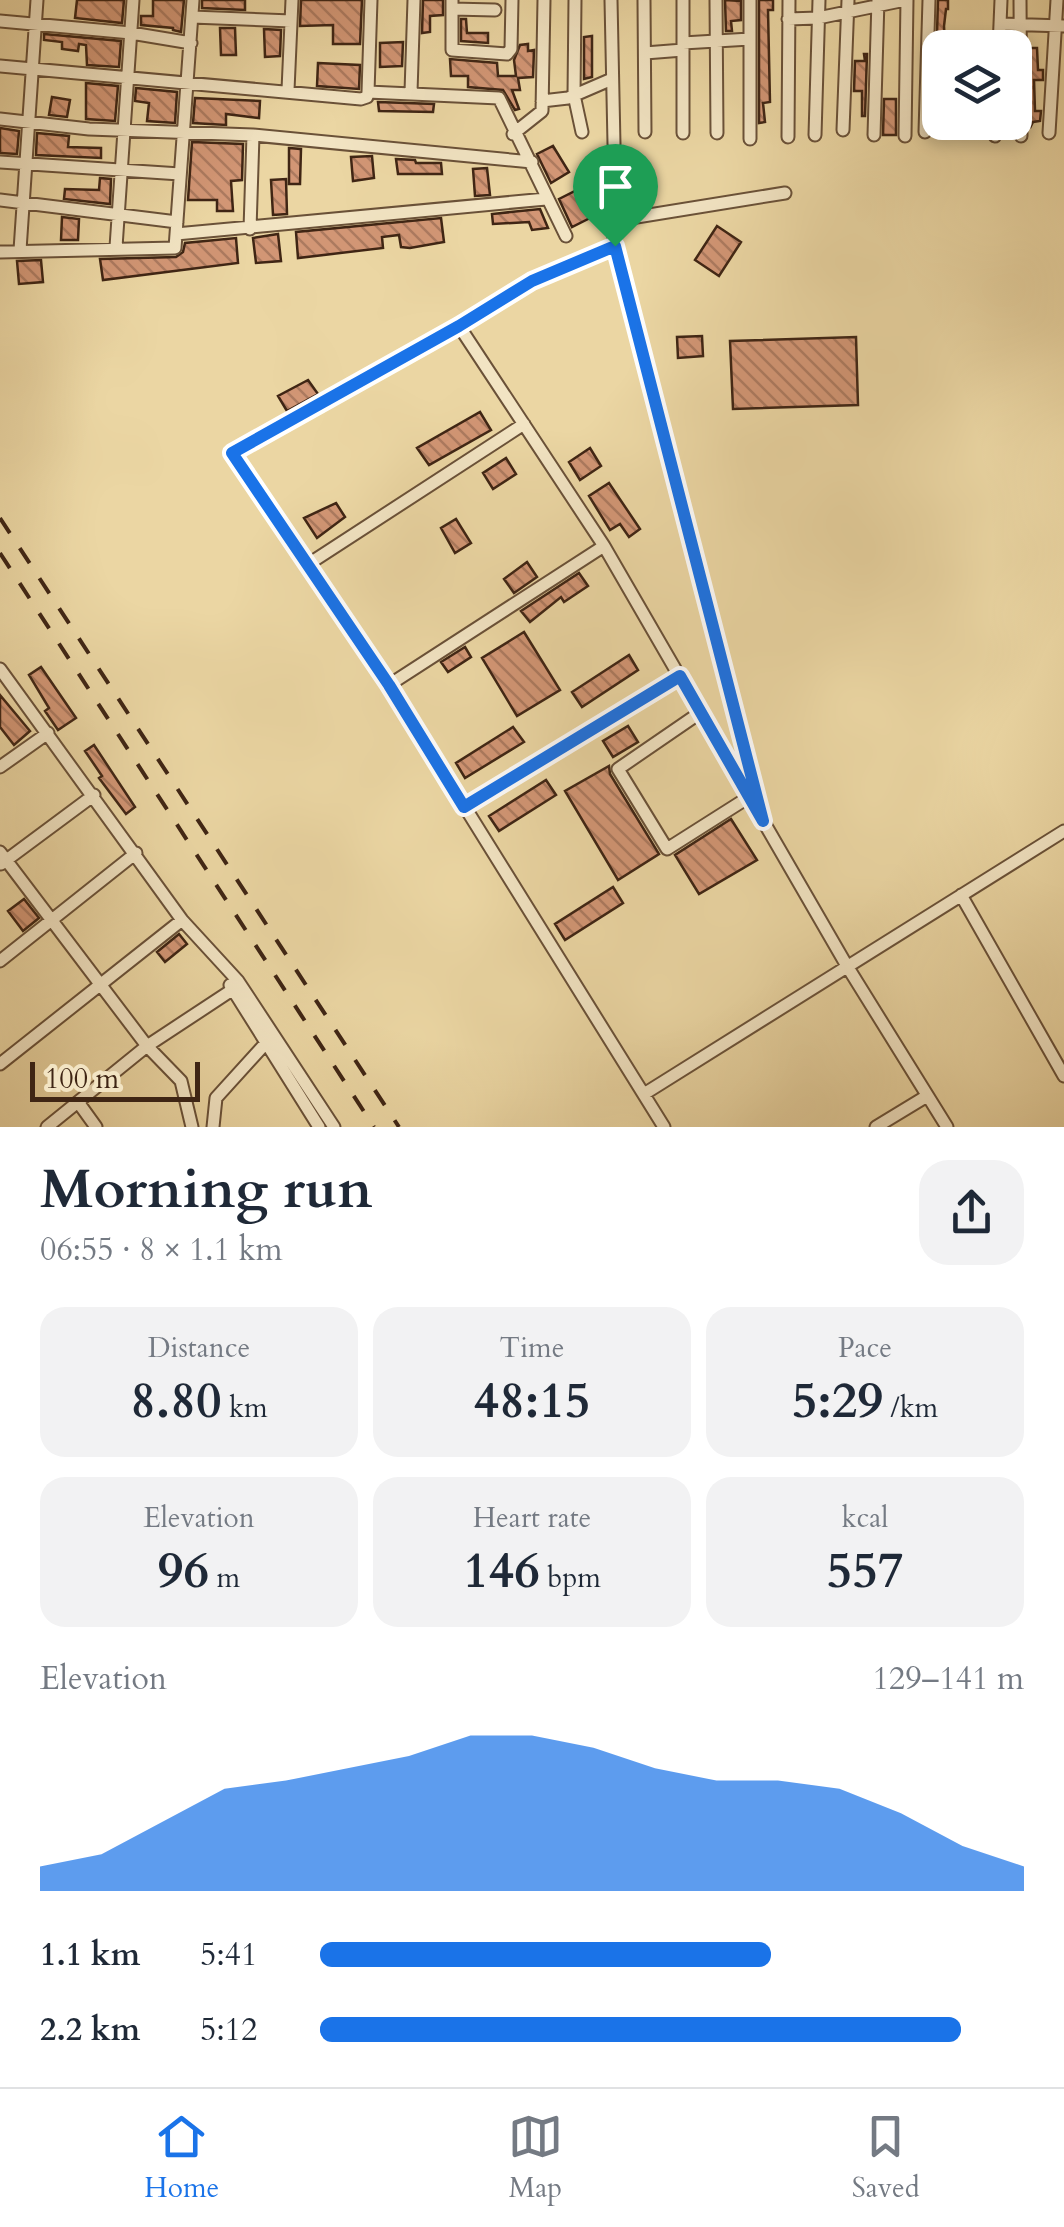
<!DOCTYPE html>
<html lang="en">
<head>
<meta charset="utf-8">
<style>
  body { margin:0; font-family:Cardo,serif; background:#f2f2f3; color:#1f2937; height:100vh; display:flex; flex-direction:column; font-size:38px; white-space:nowrap }
  * { box-sizing:border-box; margin:0 }
  p { font-size:32px; color:#747a83 }
  .icon { flex:none; width:55px; height:55px; fill:none; stroke:currentColor; stroke-width:2; stroke-linecap:round; stroke-linejoin:round }
  .map { position:relative; height:1127px; overflow:hidden }
  .side { display:flex; flex-direction:column; background:#fff; flex:1 }
  .side>* { flex:none }
  .controls { position:absolute; left:922px; top:30px; display:grid; gap:20px }
  .controls a { display:grid; place-items:center; width:110px; height:110px; border-radius:20px; background:#fff; box-shadow:0 5px 15px #0003; font-size:50px }
  .scale { position:absolute; left:30px; bottom:25px; width:170px; box-sizing:border-box; padding-left:10px; border:5px solid #3f2514; border-top:0; font-size:28px; line-height:35px; white-space:nowrap; color:#3f2514; -webkit-text-stroke:8px #f2e4c3; paint-order:stroke }
  .pin { position:absolute; display:grid; place-items:center; width:85px; height:85px; color:#fff; margin:-102px -42px; border-radius:50% 50% 50% 0; rotate:-45deg; box-shadow:0 0 10px #0007 }
  .pin .icon { rotate:45deg }
  .round { display:grid; place-items:center; flex:none; width:105px; height:105px; border-radius:30px; background:#f2f2f3 }
  .overview { display:flex; align-items:center; justify-content:space-between; height:170px; padding:0 40px }
  h1 { font-size:55px; font-weight:800; line-height:75px }
  .metrics { display:grid; grid-template-columns:repeat(3,1fr); gap:15px; height:170px; padding:10px 40px }
  .metrics div { display:grid; align-content:center; border-radius:25px; background:#f2f2f3; text-align:center }
  .metrics b { font-size:50px; font-weight:800 }
  .metrics small { font-size:28px; font-weight:400 }
  .metrics p { font-size:28px }
  .chart { height:280px; padding:20px 40px }
  .chart p { display:flex; justify-content:space-between }
  .chart svg { width:100%; height:180px; margin-top:10px; fill:#1a73e8; opacity:.7 }
  ul { padding:0 40px; list-style:none; font-size:32px }
  li { display:grid; grid-template-columns:160px 120px 1fr; align-items:center; height:75px }
  li i { height:25px; border-radius:12px; background:#1a73e8 }
  .tab-bar { display:flex; justify-content:space-around; align-items:center; height:140px; border-top:2px solid #e0e1e3; background:#fff; font-size:28px; color:#747a83 }
  .tab-bar a { display:grid; justify-items:center; gap:5px }
  .tab-bar .selected { color:#1a73e8 }
  .map>svg:first-child { display:block }
  .building { fill:url(#building-back-hatch); stroke:#3f2514; stroke-width:2.5 }
  .lines { fill:none; stroke-linecap:round; stroke-linejoin:round }
  .minor-casing { stroke:#6a5138; stroke-width:15 }
  .minor { stroke:#f2e4c3; stroke-width:11 }
  .rail { stroke:#3f2514; stroke-width:4; stroke-dasharray:18 18; stroke-linecap:butt }
  .route-casing { stroke:#fff; stroke-width:20 }
  .route { stroke:#1a73e8; stroke-width:12 }
</style>
</head>
<body>
<div class="map">
<svg width="1064" height="1127" viewBox="0 0 1064 1127">
  <defs>
    <pattern id="building-back-hatch" width="6" height="6" patternUnits="userSpaceOnUse" patternTransform="scale(2.5)"><rect width="6" height="6" fill="#d29675"/><path d="M-1 5l2 2M0 0l6 6M5-1l2 2" fill="none" stroke="#ac7a5f"/></pattern>
  </defs>
  <rect width="100%" height="100%" fill="#ebd6a3"/>
  <filter id="stains"><feTurbulence type="fractalNoise" baseFrequency=".002" numOctaves="4"/><feColorMatrix values="0 0 0 0 .2 0 0 0 0 .09 0 0 0 0 .02 0 0 0 .5 -.17"/></filter>
  <radialGradient id="worn" r=".72"><stop offset=".6" stop-color="#630" stop-opacity="0"/><stop offset="1" stop-color="#630" stop-opacity=".3"/></radialGradient>
  <path class="building" d="M77 0H124L122 23 75 18Z
    M153 0H184L181 32 173 30V28L141 25V16H153Z
    M202 0H245V10L202 8Z
    M301 0H362L360 44H333V25L300 26Z
    M423 0H443V15L430 16V32L422 33Z
    M725 0 741 1V20L731 21 732 31H726Z
    M759 0H773V10H768L770 102 763 103 765 122 759 123Z
    M938 0H948V9H946L944 26 945 47 940 48V100H935Z
    M461 19H466L467 33H488V43L461 41Z
    M220 28H235L236 55H221Z
    M264 29 281 30 280 56 265 57Z
    M44 34 121 41 119 67 87 65 86 45 79 44 78 51 62 49V42L44 40Z
    M592 36V77L584 79V37Z
    M403 42 402 66 380 67V43Z
    M528 44V51L534 50 533 77 518 78 520 90H512L519 109 515 110 503 90 468 87V76H451L450 59 497 63 498 76H516L514 60 520 45Z
    M1030 48H1037L1038 70H1043V80H1034L1035 111H1041L1040 121 1033 122 1030 128Z
    M864 54H867L865 116H862V91H854L855 61H865Z
    M318 63 360 65 359 89 317 86Z
    M86 83 118 86 115 121 86 119Z
    M136 88 177 92 175 123 147 121 149 103 135 101Z
    M52 97 70 100 67 117 49 115Z
    M195 98 260 101 259 118 226 114V125L193 123Z
    M884 99H896V135H883Z
    M378 102 434 104 433 112 379 111Z
    M0 128 19 131 17 154 0 153Z
    M37 133 69 136 68 147 101 148V158L36 155Z
    M192 142 243 144 242 180 231 181 233 211H217V200H188Z
    M553 146 569 172 551 183 537 154Z
    M289 148 301 149 300 184H289Z
    M372 156 374 178 353 181 351 157Z
    M396 159 415 160 416 163H441L442 174H398Z
    M487 168 490 195 475 196 473 169Z
    M100 178 111 179 110 204 64 199 65 189 99 190Z
    M286 179 287 214 273 215 271 180Z
    M577 190 590 218 572 227 559 199Z
    M540 209 548 228 532 230 529 222 493 224 492 214Z
    M62 217 79 219 78 240H61Z
    M441 218 444 242 410 248 401 247 399 235 382 237 383 248 298 258 296 232Z
    M717 226 741 242 719 276 695 260Z
    M278 234 281 261 256 263 253 238Z
    M236 238 238 263 103 280 100 259 176 257 183 252 185 243Z
    M41 260 43 282 19 284 17 261Z
    M702 336 703 356 678 358 677 337Z
    M856 337 858 405 733 409 730 341Z
    M308 380 318 394 287 411 278 396Z
    M480 412 491 430 429 465 417 448Z
    M590 448 601 466 580 480 569 462Z
    M506 458 516 474 493 489 483 473Z
    M609 483 640 529 629 537 620 524 610 530 589 496Z
    M336 503 345 517 317 538 304 518Z
    M456 519 471 543 455 553 441 528Z
    M527 562 537 577 514 593 504 579Z
    M579 573 588 586 564 602 561 597 530 622 521 611Z
    M524 632 560 690 517 716 482 658Z
    M465 647 471 657 448 672 441 662Z
    M629 655 638 670 582 707 572 692Z
    M41 667 76 718 58 730 45 711 49 708 29 675Z
    M0 695 30 731 14 745 0 727Z
    M628 726 638 742 613 757 603 741Z
    M513 727 524 742 465 778 456 763Z
    M94 745 135 807 126 814 99 778 102 776 85 751Z
    M609 766 610 774 659 854 618 880 565 791Z
    M546 780 556 795 499 831 489 816Z
    M731 819 757 860 699 894 675 855Z
    M613 887 623 903 565 940 555 924Z
    M24 899 39 918 23 931 8 911Z
    M179 934 187 944 165 962 157 952Z"/>
  <g class="lines">
    <defs>
      <path id="minor" d="M452 0V50L507 54 511 49 512 0
        M575 0 574 95 582 132
        M611 0 614 144
        M644 0 645 132
        M683 0V133
        M716 0 717 133
        M750 0V139
        M1020 0 1021 136
        M452 9 495 10
        M192 17 291 21
        M788 19 818 18 905 0
        M0 21 131 33 191 43
        M1000 24 1064 26
        M683 43 750 39
        M999 48 1001 0
        M645 53 683 50
        M0 66 361 99 367 97 368 92 371 0
        M288 90 292 0
        M368 92 499 98 566 236
        M411 92 414 0
        M542 101 568 98 612 79
        M0 119 89 129 253 135 532 162
        M843 130 848 0
        M925 132 929 0
        M1049 133 1057 0
        M513 134 542 111 544 0
        M815 135 819 0
        M874 135 878 0
        M905 136 907 0
        M995 136 996 122
        M788 137 789 0
        M0 162 180 174
        M0 200 177 222
        M250 229 253 135
        M176 234 546 199
        M615 246 531 281 459 326 232 453 389 685 664 1127
        M116 247 133 0
        M20 250 37 0
        M0 252 175 248 193 0
        M459 326 604 546 847 966 947 1127
        M307 565 524 424
        M0 669 182 920 238 981 334 1127
        M389 685 604 546
        M701 712 618 769 667 849 749 797
        M0 767 48 733
        M464 807 680 676
        M760 807 615 246 612 221 785 193
        M0 852 147 1046 181 1081 192 1127
        M1 864 94 795
        M961 895 1064 1076
        M0 961 136 853
        M230 985 319 1127
        M0 1064 182 920
        M644 1094 1064 831
        M78 1102 96 1127
        M47 1127 147 1046 232 990
        M213 1127 216 1098 265 1044
        M876 1127 927 1096"/>
    </defs>
    <use href="#minor" class="minor-casing"/>
    <use href="#minor" class="minor"/>
    <path class="rail" d="M0 518 399 1127
      M0 553 374 1127"/>
  </g>
  <g class="lines">
    <defs>
      <path id="route" d="M615 246 763 821 680 676 464 807 389 685 232 453 459 326 532 281Z"/>
    </defs>
    <use href="#route" class="route-casing"/>
    <use href="#route" class="route"/>
  </g>
  <rect width="100%" height="100%" filter="url(#stains)"/>
  <rect width="100%" height="100%" fill="url(#worn)"/>
</svg>
<div class="controls">
<a><svg class="icon" aria-label="layers" viewBox="0 0 24 24"><path d="M12 4l9 5-9 5-9-5zM3 14l9 5 9-5"/></svg></a>
</div>
<div class="scale">100 m</div>
<div class="pin" style="left:615px;top:246px;background:#1e9e55"><svg class="icon" aria-label="arrive" viewBox="0 0 24 24"><path d="M6 21V4h12l-3 4 3 4H6"/></svg></div>
</div>
<section class="side">
<div class="overview"><div><h1>Morning run</h1><p>06:55 · 8 × 1.1 km</p></div><a class="round"><svg class="icon" aria-label="share" viewBox="0 0 24 24"><path d="M12 15V3M7 8l5-5 5 5M5 13v7h14v-7"/></svg></a></div>
<div class="metrics">
<div><p>Distance</p><b>8.80<small> km</small></b></div>
<div><p>Time</p><b>48:15</b></div>
<div><p>Pace</p><b>5:29<small> /km</small></b></div>
</div>
<div class="metrics">
<div><p>Elevation</p><b>96<small> m</small></b></div>
<div><p>Heart rate</p><b>146<small> bpm</small></b></div>
<div><p>kcal</p><b>557</b></div>
</div>
<div class="chart"><p><span>Elevation</span>129–141 m</p>
<svg viewBox="0 0 160 44" preserveAspectRatio="none"><path d="M0 44V38L10 35L20 27L30 19L40 17L50 14L60 11L70 6L80 6L90 9L100 14L110 17L120 17L130 19L140 25L150 33L160 38V44z"/></svg>
</div>
<ul>
<li><b>1.1 km</b>5:41<i style="width:64%"></i></li>
<li><b>2.2 km</b>5:12<i style="width:91%"></i></li>
</ul>
</section>
<nav class="tab-bar">
<a class="selected"><svg class="icon" aria-label="home" viewBox="0 0 24 24"><path d="M3 11l9-7 9 7M6 9v11h12V9"/></svg>Home</a>
<a><svg class="icon" aria-label="map" viewBox="0 0 24 24"><path d="M3 6l6-2 6 2 6-2v14l-6 2-6-2-6 2zM9 4v14M15 6v14"/></svg>Map</a>
<a><svg class="icon" aria-label="saved" viewBox="0 0 24 24"><path d="M7 4h10v16l-5-4-5 4z"/></svg>Saved</a>
</nav>
</body>
</html>
